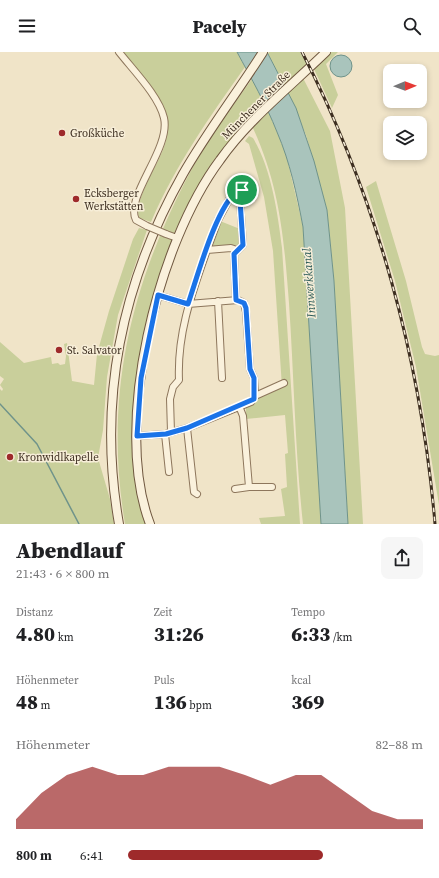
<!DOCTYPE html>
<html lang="de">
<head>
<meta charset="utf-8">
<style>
  body { margin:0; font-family:"Source Serif 4",serif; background:#f6f6f6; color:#202124; height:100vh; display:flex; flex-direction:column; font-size:15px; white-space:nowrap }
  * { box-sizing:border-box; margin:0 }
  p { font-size:13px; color:#757577 }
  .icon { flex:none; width:22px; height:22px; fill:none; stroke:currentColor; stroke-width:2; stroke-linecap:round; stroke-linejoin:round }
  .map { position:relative; height:472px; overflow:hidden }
  .details { display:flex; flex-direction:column; background:#fff; flex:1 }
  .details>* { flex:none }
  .needle { width:26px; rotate:89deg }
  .fabs { position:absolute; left:383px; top:12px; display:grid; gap:8px }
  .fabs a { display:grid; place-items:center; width:44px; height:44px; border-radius:8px; background:#fff; box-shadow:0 2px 6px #0003; font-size:20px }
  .pin { position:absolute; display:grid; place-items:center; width:34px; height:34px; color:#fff; margin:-17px; border:2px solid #fff; border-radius:50%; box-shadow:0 1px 4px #0007 }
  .round { display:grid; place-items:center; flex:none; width:42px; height:42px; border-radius:8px; background:#f6f6f6 }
  .overview { display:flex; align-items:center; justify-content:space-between; height:68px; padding:0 16px }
  h1 { font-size:22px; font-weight:800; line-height:30px }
  .figures { display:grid; grid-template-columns:repeat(3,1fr); gap:6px; height:68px; padding:4px 16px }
  .figures div { display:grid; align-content:center }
  .figures b { font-size:20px; font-weight:800 }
  .figures small { font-size:11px; font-weight:400 }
  .figures p { font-size:11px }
  .chart { height:112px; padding:8px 16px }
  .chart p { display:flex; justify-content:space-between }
  .chart svg { width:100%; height:72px; margin-top:4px; fill:#9e2a2b; opacity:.7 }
  ul { padding:0 16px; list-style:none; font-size:13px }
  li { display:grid; grid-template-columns:64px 48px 1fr; align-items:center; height:30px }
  li i { height:10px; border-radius:5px; background:#9e2a2b }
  header { display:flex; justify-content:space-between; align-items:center; height:52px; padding:0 16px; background:#fff; font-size:18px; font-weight:800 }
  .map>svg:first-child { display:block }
  .green { fill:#c9cf9b }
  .water { fill:#a9c4bc; stroke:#6f938a }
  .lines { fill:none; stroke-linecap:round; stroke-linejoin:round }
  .stream { stroke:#6f938a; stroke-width:1.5 }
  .street-casing { stroke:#8d765c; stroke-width:8 }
  .secondary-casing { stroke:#6f573f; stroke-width:10 }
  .street { stroke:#faf1dc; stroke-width:6 }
  .secondary { stroke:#faf1dc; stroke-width:8 }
  .rail-casing { stroke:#3d2e20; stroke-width:3 }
  .rail { stroke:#f7eed8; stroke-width:1.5; stroke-dasharray:4.5; stroke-linecap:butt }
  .street-bridge-casing { stroke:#8d765c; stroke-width:8; stroke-linecap:butt }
  .street-bridge { stroke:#faf1dc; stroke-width:6 }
  .route-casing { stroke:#fff; stroke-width:8 }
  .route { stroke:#1a73e8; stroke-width:5 }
  .poi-dot { fill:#9e2a2b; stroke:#f7eed8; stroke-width:1.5 }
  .labels { text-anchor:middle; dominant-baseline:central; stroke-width:3; stroke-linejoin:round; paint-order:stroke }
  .street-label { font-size:11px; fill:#3d2e20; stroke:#f7eed8 }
  .poi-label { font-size:11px; fill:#3d2e20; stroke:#f7eed8; text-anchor:start }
  .water-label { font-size:12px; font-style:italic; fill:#2f5d5a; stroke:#f7eed8 }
</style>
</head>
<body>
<header><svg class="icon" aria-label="menu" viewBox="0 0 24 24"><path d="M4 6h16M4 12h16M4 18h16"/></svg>Pacely<svg class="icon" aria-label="search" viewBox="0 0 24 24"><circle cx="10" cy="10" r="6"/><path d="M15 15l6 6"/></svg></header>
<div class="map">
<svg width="439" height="472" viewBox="0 0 439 472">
  <rect width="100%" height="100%" fill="#f0e4c8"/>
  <path class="green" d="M123 0H237L245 15C210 64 175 114 151 170L139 166C133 146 162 109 166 88 168 79 168 72 166 63Z
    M269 0H300L308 14 285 34 268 2Z
    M331 0H338L326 12 338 43 332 56 314 17Z
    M303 26 330 79 345 156 363 472H348L334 229 327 158 306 83 288 41Z
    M252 27 266 53 189 154 175 179 149 267 136 419 141 457 147 472H125C104 347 129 238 187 126 205 92 229 59 252 27Z
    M266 61H269L286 102 303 175 321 472H303C295 399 294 324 289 251 284 187 280 135 253 76L254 73Z
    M249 84 253 86C271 115 278 162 282 196L300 472H261L259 466 285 464 281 437 287 435 285 402 288 401 285 363 246 367V353L253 351 257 346 282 335 273 199 264 145 249 92 245 89Z
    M376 129 406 229 422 295 425 302 435 304 439 303V453L416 315 395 229 366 135Z
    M220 169 240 177V190L239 193 209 195Z
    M139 176 147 178 118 263 107 325 103 378 98 406 110 447 114 472H0V337L2 339 3 337 0 333 4 327 0 324V290L24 311 51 305 52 312 58 311 60 313 65 312 66 304 64 292 67 291 72 329 94 333 97 302 109 259 133 187Z"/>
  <path class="water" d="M237 0H267L296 56 314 109 327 158 334 229 348 472H321L303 175C297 143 290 110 277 80 266 52 251 26 237 0Z
    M330 14a11 11 0 1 1 22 0a11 11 0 1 1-22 0Z"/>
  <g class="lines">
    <path class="stream" d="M0 352 37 392 79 472"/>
    <defs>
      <path id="street" d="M119 0C133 18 159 44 164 66 171 97 124 145 136 168L147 174
        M234 142a5 5 0 1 1 10 0a5 5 0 1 1-10 0Z
        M166 182 177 186
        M207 198 218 168 231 144 234 143
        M158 243 188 252 238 248 244 251 246 260 250 317 254 326 255 344
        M236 248 234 202 243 193 240 148
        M218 249 222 326
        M239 354 243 364 249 435
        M187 376 194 440 197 442
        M171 380 170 347 173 335 179 328C177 281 192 241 207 198L231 196 237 198
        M165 382 169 420
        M137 384 165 382 187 376 251 350 255 344 284 331
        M235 437 249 435H272"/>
      <path id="secondary" d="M119 472C97 347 121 232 183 122 207 80 237 41 263 0
        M150 472C112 373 158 191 220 108 249 67 290 35 326 0"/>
    </defs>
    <use href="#street" class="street-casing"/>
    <use href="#secondary" class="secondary-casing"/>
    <use href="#street" class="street"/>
    <use href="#secondary" class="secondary"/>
    <defs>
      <path id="rail" d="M302 0C377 146 421 308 435 472"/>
    </defs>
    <use href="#rail" class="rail-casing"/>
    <use href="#rail" class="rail"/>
    <defs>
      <path id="street-bridge" d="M147 174 166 182"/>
    </defs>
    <use href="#street-bridge" class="street-bridge-casing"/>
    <use href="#street-bridge" class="street-bridge"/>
  </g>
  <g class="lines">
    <defs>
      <path id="route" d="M238 138H242L244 143 240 148 243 193 234 202 236 248 244 251 246 256 250 317 254 326V347L187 376 166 382 137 384 141 326 158 243 188 252C198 223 216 155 238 138Z"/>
    </defs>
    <use href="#route" class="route-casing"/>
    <use href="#route" class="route"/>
  </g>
  <g class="poi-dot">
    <circle cx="62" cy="81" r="4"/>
    <circle cx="76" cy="147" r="4"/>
    <circle cx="59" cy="298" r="4"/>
    <circle cx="10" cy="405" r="4"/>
  </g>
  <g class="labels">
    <g class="street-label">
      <text transform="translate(256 53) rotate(-45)">Münchener Straße</text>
    </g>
    <g class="poi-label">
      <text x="70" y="81">Großküche</text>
      <text x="84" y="141">Ecksberger<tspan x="84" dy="13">Werkstätten</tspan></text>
      <text x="67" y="298">St. Salvator</text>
      <text x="18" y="405">Kronwidlkapelle</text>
    </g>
    <g class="water-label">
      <text transform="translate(309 231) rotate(-94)">Innwerkkanal</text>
    </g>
  </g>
</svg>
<div class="fabs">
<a><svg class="needle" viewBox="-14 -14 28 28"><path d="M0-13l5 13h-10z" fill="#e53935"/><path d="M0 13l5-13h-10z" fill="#757577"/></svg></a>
<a><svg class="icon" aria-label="layers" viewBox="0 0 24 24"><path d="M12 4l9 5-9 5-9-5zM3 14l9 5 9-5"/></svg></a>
</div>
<div class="pin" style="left:242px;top:138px;background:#1e9e55"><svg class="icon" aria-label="arrive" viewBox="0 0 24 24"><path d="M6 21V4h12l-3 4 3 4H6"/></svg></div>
</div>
<section class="details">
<div class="overview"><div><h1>Abendlauf</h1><p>21:43 · 6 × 800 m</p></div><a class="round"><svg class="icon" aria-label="share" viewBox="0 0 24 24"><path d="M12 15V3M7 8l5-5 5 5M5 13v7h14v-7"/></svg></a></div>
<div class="figures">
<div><p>Distanz</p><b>4.80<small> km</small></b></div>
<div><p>Zeit</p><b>31:26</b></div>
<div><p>Tempo</p><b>6:33<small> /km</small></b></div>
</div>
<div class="figures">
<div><p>Höhenmeter</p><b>48<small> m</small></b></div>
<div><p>Puls</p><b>136<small> bpm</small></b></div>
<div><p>kcal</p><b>369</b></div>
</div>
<div class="chart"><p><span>Höhenmeter</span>82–88 m</p>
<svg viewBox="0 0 160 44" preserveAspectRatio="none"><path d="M0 44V38L10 22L20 11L30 6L40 11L50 11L60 6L70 6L80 6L90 11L100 17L110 11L120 11L130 22L140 33L150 38L160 38V44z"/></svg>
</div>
<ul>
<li><b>800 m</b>6:41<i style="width:66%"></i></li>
</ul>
</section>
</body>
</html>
